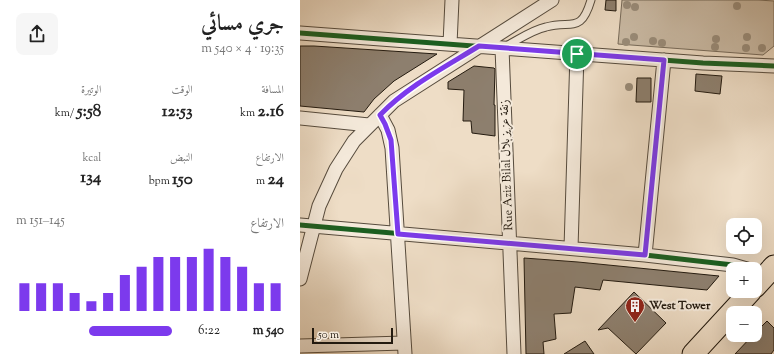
<!DOCTYPE html>
<html lang="ar">
<head>
<meta charset="utf-8">
<style>
  body { margin:0; font-family:"Sorts Mill Goudy",Amiri,serif; background:#f6f6f6; color:#222; direction:rtl; height:100vh; display:flex; flex-direction:column; font-size:15px; white-space:nowrap }
  * { box-sizing:border-box; margin:0 }
  p { font-size:13px; color:#767676 }
  .icon { flex:none; width:22px; height:22px; fill:none; stroke:currentColor; stroke-width:2; stroke-linecap:round; stroke-linejoin:round }
  .map { position:relative; flex:1; overflow:hidden; direction:ltr }
  .details { display:flex; flex-direction:column; background:#fff; width:300px }
  .details>* { flex:none }
  .controls { position:absolute; left:426px; top:218px; display:grid; gap:8px }
  .controls a { display:grid; place-items:center; width:36px; height:36px; border-radius:8px; background:#fff; box-shadow:0 4px 16px #0002; font-size:20px }
  .scale { position:absolute; left:12px; bottom:10px; width:81px; box-sizing:border-box; padding-left:4px; border:2px solid #231a0f; border-top:0; font-size:11px; line-height:14px; white-space:nowrap; color:#231a0f; -webkit-text-stroke:3px #f4e9da; paint-order:stroke }
  .pin { position:absolute; display:grid; place-items:center; width:34px; height:34px; color:#fff; margin:-17px; border:2px solid #fff; border-radius:50%; box-shadow:0 1px 4px #0007 }
  .round { display:grid; place-items:center; flex:none; width:42px; height:42px; border-radius:8px; background:#f6f6f6 }
  .headline { display:flex; align-items:center; justify-content:space-between; height:68px; padding:0 16px }
  h1 { font-size:22px; font-weight:800; line-height:30px }
  .figures { display:grid; grid-template-columns:repeat(3,1fr); gap:6px; height:68px; padding:4px 16px }
  .figures div { display:grid; align-content:center }
  .figures b { font-size:17px; font-weight:800 }
  .figures small { font-size:11px; font-weight:400 }
  .figures p { font-size:11px }
  .chart { height:112px; padding:8px 16px }
  .chart p { display:flex; justify-content:space-between }
  .chart svg { width:100%; height:72px; margin-top:4px; stroke:#7c3aed; stroke-width:6 }
  ul { padding:0 16px; list-style:none; font-size:13px }
  li { display:grid; grid-template-columns:64px 48px 1fr; align-items:center; height:30px }
  li i { height:10px; border-radius:5px; background:#7c3aed }
  main { display:flex; flex:1; min-height:0 }
  .map>svg:first-child { display:block }
  .green { fill:#cbbca7; stroke:#776b5b }
  .building { fill:#8d7f6e; stroke:#231a0f }
  .lines { fill:none; stroke-linecap:round; stroke-linejoin:round }
  .lane-casing { stroke:#564b3d; stroke-width:9 }
  .street-casing { stroke:#564b3d; stroke-width:15 }
  .primary-casing { stroke:#231a0f; stroke-width:23 }
  .lane { stroke:#f4e9da; stroke-width:7 }
  .street { stroke:#f4e9da; stroke-width:13 }
  .primary { stroke:#eeddc6; stroke-width:21 }
  .cycleway-casing { stroke:#f4e9da; stroke-width:8 }
  .cycleway { stroke:#1b5e20; stroke-width:5 }
  .tree { fill:#9a8d7b }
  .route-casing { stroke:#fff; stroke-width:8 }
  .route { stroke:#7c3aed; stroke-width:5 }
  .labels { text-anchor:middle; dominant-baseline:central; stroke-width:4; stroke-linejoin:round; paint-order:stroke }
  .street-label { font-size:12px; fill:#231a0f; stroke:#f4e9da }
  .poi-label { font-size:12px; font-weight:bold; fill:#231a0f; stroke:#f4e9da; text-anchor:start }
</style>
</head>
<body>
<main>
<div class="map">
<svg width="474" height="354" viewBox="0 0 474 354">
  <rect width="100%" height="100%" fill="#eeddc6"/>
  <filter id="stains"><feTurbulence type="fractalNoise" baseFrequency=".005" numOctaves="4"/><feColorMatrix values="0 0 0 0 .2 0 0 0 0 .09 0 0 0 0 .02 0 0 0 .5 -.17"/></filter>
  <radialGradient id="worn" r=".72"><stop offset=".6" stop-color="#630" stop-opacity="0"/><stop offset="1" stop-color="#630" stop-opacity=".3"/></radialGradient>
  <path class="green" d="M322 0H458L474 1V46L463 55 318 44Z"/>
  <path class="building" d="M306 0H316V11L305 10Z
    M0 46H14L137 54 94 81 74 99 64 112 0 106Z
    M174 66 194 68 195 69 194 105H195V136L172 133 171 121H163L164 90 148 89V82Z
    M396 74 422 76 420 94 395 91Z
    M337 78H351V102H336Z
    M224 258 278 262 419 276 407 290 303 280 300 290 275 287 271 313 254 314 256 339 243 342 244 354H226Z
    M334 292 366 323 336 354 308 328 298 330Z
    M467 321 474 328V350L471 354H435L453 335H455V333Z
    M285 341 294 354H264Z"/>
  <g class="lines">
    <defs>
      <path id="lane" d="M206 46C218 40 232 30 246 27 272 20 281 34 291 0"/>
      <path id="street" d="M0 33 403 63 474 66
        M150 44 152 0
        M202 48 214 354
        M80 115 88 130 92 148 105 354
        M0 118 69 125
        M0 225 345 255 433 265 447 269
        M271 248 277 54
        M345 255 364 60
        M0 279 19 206 36 169 54 141 94 101 252 0
        M0 346 104 343"/>
      <path id="primary" d="M455 287 474 266
        M393 354 451 291"/>
    </defs>
    <use href="#lane" class="lane-casing"/>
    <use href="#street" class="street-casing"/>
    <use href="#primary" class="primary-casing"/>
    <use href="#lane" class="lane"/>
    <use href="#street" class="street"/>
    <use href="#primary" class="primary"/>
    <defs>
      <path id="cycleway" d="M0 33 403 63 474 66
        M0 225 345 255 433 265 447 269"/>
    </defs>
    <use href="#cycleway" class="cycleway-casing"/>
    <use href="#cycleway" class="cycleway"/>
  </g>
  <g class="tree">
    <circle cx="327" cy="5" r="4"/>
    <circle cx="437" cy="6" r="4"/>
    <circle cx="335" cy="7" r="4"/>
    <circle cx="334" cy="37" r="4"/>
    <circle cx="447" cy="37" r="4"/>
    <circle cx="416" cy="39" r="4"/>
    <circle cx="353" cy="41" r="4"/>
    <circle cx="326" cy="42" r="4"/>
    <circle cx="362" cy="43" r="4"/>
    <circle cx="415" cy="47" r="4"/>
    <circle cx="446" cy="48" r="4"/>
    <circle cx="462" cy="48" r="4"/>
    <circle cx="329" cy="87" r="4"/>
  </g>
  <g class="lines">
    <defs>
      <path id="route" d="M179 46 364 60 345 255 98 234 91 140 85 124 80 115C108 86 145 67 179 46Z"/>
    </defs>
    <use href="#route" class="route-casing"/>
    <use href="#route" class="route"/>
  </g>
  <defs>
    <symbol id="building-pin" viewBox="-11 -11 22 30"><path d="M0 17L-7.5 6A9.5 9.5 0 1 1 7.5 6Z" fill="#8f2418" stroke="#f4e9da"/><path d="M-4-6H4V6H1V3H-1V6H-4ZM-2.5-4.3h1.7v1.8h-1.7ZM.8-4.3h1.7v1.8H.8ZM-2.5-1h1.7V.8h-1.7ZM.8-1h1.7V.8H.8Z" fill="#fff"/></symbol>
  </defs>
  <g fill-rule="evenodd">
    <use href="#building-pin" x="324" y="295" width="22" height="30"/>
  </g>
  <g class="labels">
    <g class="street-label">
      <text transform="translate(207 165) rotate(-92)">Rue Aziz Bilal زنقة عزيز بلال</text>
    </g>
    <g class="poi-label">
      <text x="349" y="306">West Tower</text>
    </g>
  </g>
  <rect width="100%" height="100%" filter="url(#stains)"/>
  <rect width="100%" height="100%" fill="url(#worn)"/>
</svg>
<div class="controls">
<a><svg class="icon" aria-label="locate" viewBox="0 0 24 24"><circle cx="12" cy="12" r="6"/><path d="M12 2v4M12 18v4M2 12h4M18 12h4"/></svg></a>
<a>+</a>
<a>−</a>
</div>
<div class="scale">50 m</div>
<div class="pin" style="left:277px;top:54px;background:#1e9e55"><svg class="icon" aria-label="arrive" viewBox="0 0 24 24"><path d="M6 21V4h12l-3 4 3 4H6"/></svg></div>
</div>
<section class="details">
<div class="headline"><div><h1>جري مسائي</h1><p>19:35 · 4 × 540 m</p></div><a class="round"><svg class="icon" aria-label="share" viewBox="0 0 24 24"><path d="M12 15V3M7 8l5-5 5 5M5 13v7h14v-7"/></svg></a></div>
<div class="figures">
<div><p>المسافة</p><b>2.16<small> km</small></b></div>
<div><p>الوقت</p><b>12:53</b></div>
<div><p>الوتيرة</p><b>5:58<small> /km</small></b></div>
</div>
<div class="figures">
<div><p>الارتفاع</p><b>24<small> m</small></b></div>
<div><p>النبض</p><b>150<small> bpm</small></b></div>
<div><p>kcal</p><b>134</b></div>
</div>
<div class="chart"><p><span>الارتفاع</span>145–151 m</p>
<svg viewBox="0 0 160 44" preserveAspectRatio="none"><path d="M5 44V27M15 44V27M25 44V27M35 44V33M45 44V38M55 44V33M65 44V22M75 44V17M85 44V11M95 44V11M105 44V11M115 44V6M125 44V11M135 44V17M145 44V27M155 44V27"/></svg>
</div>
<ul>
<li><b>540 m</b>6:22<i style="width:53%"></i></li>
</ul>
</section>
</main>
</body>
</html>
